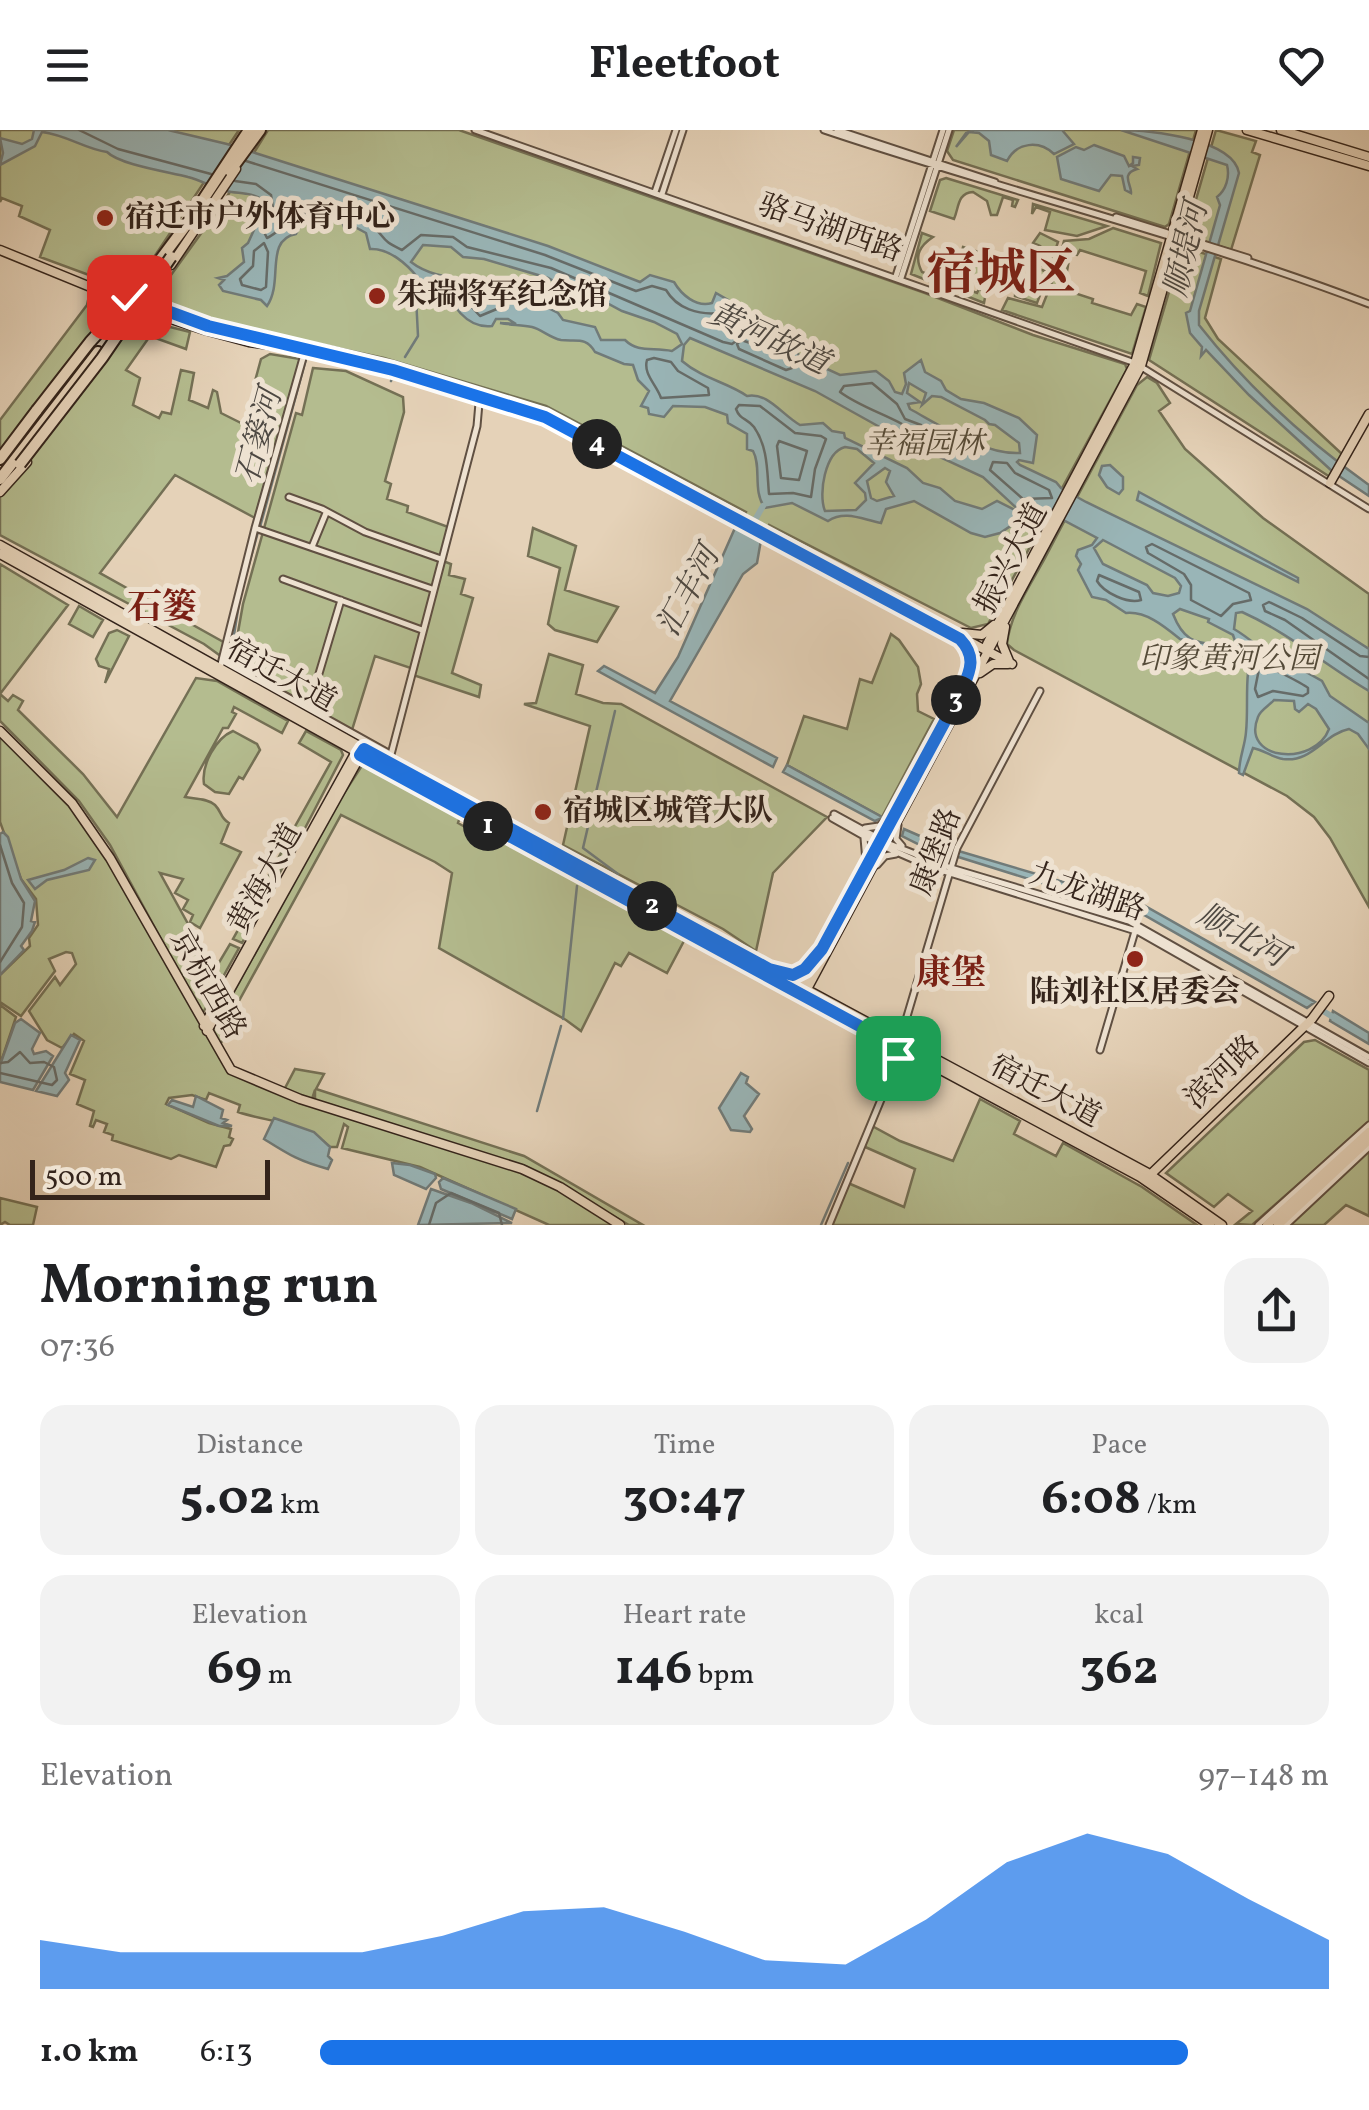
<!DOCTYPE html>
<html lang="en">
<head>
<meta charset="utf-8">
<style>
  body { margin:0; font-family:Vollkorn,"Noto Serif SC",serif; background:#f2f2f2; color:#202124; height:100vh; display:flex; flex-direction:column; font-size:38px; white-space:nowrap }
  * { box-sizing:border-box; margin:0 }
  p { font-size:32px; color:#757577 }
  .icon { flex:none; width:55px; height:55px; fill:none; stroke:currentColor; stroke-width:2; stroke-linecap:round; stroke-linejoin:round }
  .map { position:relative; height:1095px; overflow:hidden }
  .panel { display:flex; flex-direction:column; background:#fff; flex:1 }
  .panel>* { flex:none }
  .scale { position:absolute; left:30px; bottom:25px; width:240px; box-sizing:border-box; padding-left:10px; border:5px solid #34241b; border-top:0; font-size:28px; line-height:35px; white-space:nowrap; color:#34241b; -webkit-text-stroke:8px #eee2d1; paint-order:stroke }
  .pin { position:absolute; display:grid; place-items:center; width:85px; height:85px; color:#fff; margin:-42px; border-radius:20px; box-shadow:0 5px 15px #0006 }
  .km { position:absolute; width:50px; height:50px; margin:-25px; border-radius:50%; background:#222; color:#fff; font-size:28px; line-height:50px; text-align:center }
  .round { display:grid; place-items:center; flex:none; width:105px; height:105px; border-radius:30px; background:#f2f2f2 }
  .overview { display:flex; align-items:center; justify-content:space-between; height:170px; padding:0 40px }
  h1 { font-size:55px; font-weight:700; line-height:75px }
  .stats { display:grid; grid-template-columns:repeat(3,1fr); gap:15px; height:170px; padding:10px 40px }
  .stats div { display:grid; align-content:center; border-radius:25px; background:#f2f2f2; text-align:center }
  .stats b { font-size:50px; font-weight:700 }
  .stats small { font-size:28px; font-weight:400 }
  .stats p { font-size:28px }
  .chart { height:280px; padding:20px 40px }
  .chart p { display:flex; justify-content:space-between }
  .chart svg { width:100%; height:180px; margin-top:10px; fill:#1a73e8; opacity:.7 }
  ul { padding:0 40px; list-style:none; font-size:32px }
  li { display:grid; grid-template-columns:160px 120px 1fr; align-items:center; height:75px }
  li i { height:25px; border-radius:12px; background:#1a73e8 }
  header { display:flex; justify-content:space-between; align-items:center; height:130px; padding:0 40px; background:#fff; font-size:45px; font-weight:700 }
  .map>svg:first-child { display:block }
  .green { fill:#b4bc8f; stroke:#747055; stroke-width:2.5 }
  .water { fill:#99b5b7; stroke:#717b79; stroke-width:2.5; fill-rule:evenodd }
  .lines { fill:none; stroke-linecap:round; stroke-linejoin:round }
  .shore { stroke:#666c69; stroke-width:2.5 }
  .stream { stroke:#717b79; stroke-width:2.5 }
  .river { stroke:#99b5b7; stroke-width:6 }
  .minor-casing { stroke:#605042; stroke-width:9 }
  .major-casing { stroke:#34241b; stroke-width:11 }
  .highway-casing { stroke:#34241b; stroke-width:14 }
  .minor { stroke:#eee2d1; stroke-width:5 }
  .major { stroke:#e5d2b8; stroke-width:8 }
  .highway { stroke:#e5d2b8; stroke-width:10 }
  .highway-bridge-casing { stroke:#34241b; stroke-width:14; stroke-linecap:butt }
  .highway-bridge { stroke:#e5d2b8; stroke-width:10 }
  .route-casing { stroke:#fff; stroke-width:20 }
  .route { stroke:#1a73e8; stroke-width:12 }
  .poi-dot { fill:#8f2418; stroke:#eee2d1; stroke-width:4 }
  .labels { text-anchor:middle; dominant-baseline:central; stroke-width:10; stroke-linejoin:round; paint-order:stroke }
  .poi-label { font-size:30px; font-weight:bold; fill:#34241b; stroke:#eee2d1; text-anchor:start }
  .street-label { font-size:30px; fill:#34241b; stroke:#eee2d1 }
  .park-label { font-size:30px; font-style:italic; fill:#544a38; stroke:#eee2d1 }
  .water-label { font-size:32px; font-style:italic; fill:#4d4842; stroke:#eee2d1 }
  .quarter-label { font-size:35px; font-weight:bold; fill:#7a1f14; stroke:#eee2d1 }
  .town-label { font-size:50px; font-weight:bold; fill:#7a1f14; stroke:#eee2d1 }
</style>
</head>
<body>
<header><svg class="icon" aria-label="menu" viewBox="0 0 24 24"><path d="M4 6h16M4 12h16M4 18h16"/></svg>Fleetfoot<svg class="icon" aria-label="heart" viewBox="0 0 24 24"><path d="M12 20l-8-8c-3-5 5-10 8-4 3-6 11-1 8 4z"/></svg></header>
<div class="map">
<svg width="1369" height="1095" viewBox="0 0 1369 1095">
  <rect width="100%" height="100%" fill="#e5d2b8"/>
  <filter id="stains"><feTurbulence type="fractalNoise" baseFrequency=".002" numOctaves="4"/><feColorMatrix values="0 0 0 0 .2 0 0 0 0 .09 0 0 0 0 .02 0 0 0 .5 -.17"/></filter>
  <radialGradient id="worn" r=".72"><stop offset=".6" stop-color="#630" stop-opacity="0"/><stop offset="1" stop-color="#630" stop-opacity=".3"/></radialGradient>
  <path class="green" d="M0 0H239L138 151 125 156 116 155 40 127 50 100 19 86 22 76 2 68 0 72Z
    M268 0H459L925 163 1033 205 1125 234 1127 239 988 494 971 498 769 395 761 410 738 399 746 382 546 276 384 228 224 194 160 172 156 169 158 163 223 73Z
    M954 0H1196L1169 94 1165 97 953 30 947 21Z
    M1216 0 1256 11 1252 22 1260 25 1231 120 1189 106 1187 101Z
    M946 48 1018 70 1015 77 1012 76 1013 70 1003 67 997 85H991L987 71 973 62C957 63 959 78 954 89L930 81 940 50Z
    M1033 74 1107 96 1077 106 1045 100 1050 82 1036 77 1032 84Z
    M1113 98 1161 113 1148 166 1140 163 1146 141 1080 120 1077 125 1070 124 1067 141 1057 137 1064 111 1089 109Z
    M922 103 933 107C921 115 913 125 922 142L977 163 979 159 986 162 984 173 911 144Z
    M1040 103 1058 112 1050 136 1054 139 1052 145 1048 144 1037 173 1015 166 1016 147 1035 152 1033 137 1048 142 1049 137 1034 134 1040 116 1033 113Z
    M963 117 988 125 986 129 978 127 973 132 991 139 980 155 953 144 956 137H959Z
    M1187 118 1221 129 1205 188 1218 209 1342 324 1330 347 1149 230 1181 121Z
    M1054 147 1064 151 1062 159 1093 169 1092 173 1131 185 1137 174 1146 177 1132 224 1002 180 1008 168 1042 177Z
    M89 166 111 176 112 182 0 328V290L87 175Z
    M142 190 190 202 186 219 150 206 126 240 140 248 133 275 159 288 162 282 171 284 181 240 194 243 189 270 208 278 213 260 217 262 221 283 247 296 259 253 255 251 261 229 270 224 300 229 255 388 175 345 100 443 227 514 222 527 204 514 0 405V366L128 201Z
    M313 238 346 241 403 267 404 282 385 351 391 354 387 369 408 376 407 382 451 398 443 431 451 434 449 445 465 449 461 464 473 468 452 543 481 555 479 567 410 544 411 538 375 526 352 600 232 536 243 474 296 283 302 285Z
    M1147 247 1157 253 1170 273 1159 281 1185 319 1263 388 1369 464V777L1330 708 1314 687 1287 666 1014 520 1007 514C1010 484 1031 454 1045 428 1075 370 1106 313 1137 255Z
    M533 398 576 416 565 460 618 477 597 512 555 500 548 494 560 438 528 426Z
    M0 434 68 475 0 564 8 571 13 565 23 571 18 580 83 644 117 687 196 548 217 551 288 591 282 603 234 577 232 582 236 584 228 598H223L185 667C194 669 207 668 215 675 222 682 220 688 229 693L221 713 241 722 200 798 190 792 193 785 183 779 188 770 175 763 183 749 160 743 214 841 230 814 239 818 204 881H200L110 715 79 671 0 591Z
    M79 476 103 490 93 507 69 494Z
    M117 500 129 506 105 553 109 539 99 536 96 529 109 503Z
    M891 504 899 510 918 537 921 554 917 564 918 581 934 589 882 687 787 635 804 586 847 599 860 549 872 553Z
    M549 524 583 535 576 564 603 573 621 574 827 687 773 743 756 821 723 799 563 715 590 596 524 574 536 573Z
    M233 601 257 614 260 620 243 649 239 647 229 664 215 662 204 654C201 635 216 608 233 601Z
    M306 601 341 620 343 625 302 704 293 700 331 632 299 613Z
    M0 604 69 672 111 734 230 942 277 962 535 1046 617 1095H549L420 1037 342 1018 348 997 344 994 337 1017H330C303 991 271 993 238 982L240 975 209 963 206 970 192 965 169 968 166 974 209 993 231 999 229 1007 233 1009 230 1015 224 1016 216 1037 179 1025 171 1029 112 1010 113 1005 104 1002 107 994 96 990 93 997 90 996 94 981 77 974 85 950 70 944 84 911 74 904 62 918 47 910 29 881 55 847 60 855 76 834 72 823 66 822 49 829 55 841 21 886 0 872V845L30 816 29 808 38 795 36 769 21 749 0 692Z
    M363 634 460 687 458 693 490 711 494 705 685 809 667 843 629 823 621 836 615 833 581 901 566 890 439 818 452 743 435 732 341 685 234 880 236 884 220 915 213 900 335 677Z
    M285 716 292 720 247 804 242 813 233 809Z
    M0 875 16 887 0 935Z
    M1315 910 1369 940V992L1252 1095 1236 1094 1252 1081 1228 1064 1214 1077 1166 1043 1304 912Z
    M295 939 324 944 316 959 524 1026 643 1095H629L527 1037 315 970V960L312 969 284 960Z
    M980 969 1020 991 1014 1004 1056 1026 1063 1013 1142 1057 1197 1095H831L848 1053 904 1077 915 1039 863 1016 872 996 900 1011 953 1031Z
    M1369 1020V1086L1346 1075 1324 1095H1290Z
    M0 1068 37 1077 33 1095H10L5 1092 0 1095Z"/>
  <path class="water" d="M34 0H168L227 14 548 116 640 152 650 145 674 152C681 164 696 178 712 173L716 163 728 170 727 177 740 179 737 189 728 190C751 204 767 207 793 210L799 226 840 245 876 241 889 251 895 262 902 264 906 254 904 243 921 230 925 242 941 251 946 260 961 269 984 273 1019 288 1037 305 1033 333 1019 330 1017 332 1020 335 1056 352 1061 358 1086 372 1307 479 1369 519V561C1325 535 1289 503 1242 482L1236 483 1234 499C1255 511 1272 531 1295 541L1303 535 1308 537 1306 542 1322 551 1330 566 1369 593V619L1358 604 1349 599C1324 604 1312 633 1283 629 1272 627 1263 620 1253 618L1243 645 1239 643C1239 628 1245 616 1246 602 1248 582 1246 562 1248 543L1244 535C1220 535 1203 513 1180 509 1164 496 1146 481 1126 483L1106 470 1092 467 1078 440 1081 434 1076 426 1078 420 1092 415 1097 408 1046 381 1033 377 1030 383 1000 403 985 407 971 403 914 371 886 379 881 393C861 389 845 380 828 391L792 373 765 378C752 361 762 337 753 321L747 319V304L728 293 727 285 705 277 673 276 664 287 649 284 648 278 641 276 649 261 638 250 633 235 624 234 595 222C586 206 576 212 561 210 550 208 541 199 532 197 522 195 511 195 500 193L516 194 508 189H496L492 196C467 199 448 173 447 154H432L416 167 418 148C407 134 389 118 370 119L366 103 353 96 344 97 342 92 314 89 300 96 296 104C264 110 284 152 267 176L261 170 223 161 219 155 224 150 218 148 227 146 244 132 242 118 248 113 259 89 264 87 263 70C251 62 240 64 226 61 213 58 201 50 188 47 170 42 120 35 107 22 85 19 67 5 42 2L35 16 0 35 3 23 0 8 22 14 32 9ZM423 115 451 117 463 127 484 129 548 148 573 162 592 165 622 181 654 192 677 204 682 214 672 221C653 217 638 223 625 210H601L595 197 563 190 558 183 546 177 540 179 535 172 524 173C494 143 443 157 411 132ZM690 208 815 261 903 310 983 347 1023 384 997 371 982 379 955 371 940 358 923 353 907 338 845 308 844 303 832 301 823 293 800 295C781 284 768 262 747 266 727 252 703 249 682 231L684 215ZM909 253 926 263 922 275 932 266 941 267 985 290 989 294 995 295 1019 313 1020 323C985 325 941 296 910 279L908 274 920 272 907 263ZM845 317 857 319 874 333 855 353 865 363 866 370 856 380 825 381C818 364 825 322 845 317ZM885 338 890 341 886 352 894 366 877 371 871 368 867 351ZM1103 410 1175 448 1181 456 1179 463 1168 466 1153 463 1147 455 1103 434 1094 418ZM1180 479 1209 489 1208 492 1233 505 1237 517C1232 518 1227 516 1221 516 1195 512 1184 512 1173 484ZM1274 570 1294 571 1295 579 1299 582 1308 574 1316 579 1329 599C1315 637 1240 631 1258 587 1260 580 1269 576 1274 570Z
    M974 0H1062L1074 14 1054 24C1039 10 1017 12 1007 31L991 25 989 11 979 3 969 2 956 17 966 3Z
    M1121 0C1151 0 1233 9 1239 43L1199 181V195C1247 256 1306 310 1369 355V366L1333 342 1249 265 1206 220 1201 226 1202 217 1190 203 1186 183 1190 181 1220 75 1217 67C1226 60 1230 47 1227 35Z
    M1094 15 1124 26 1129 36 1133 33V27L1140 28 1139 35 1132 36 1137 39C1120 44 1132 55 1131 63L1125 60 1122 46 1111 45 1099 61 1061 49 1057 27 1076 17 1084 20Z
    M1110 335 1123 347V359L1119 364 1107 357 1099 345 1102 336Z
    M1139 362 1298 448V452L1137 370Z
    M735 398 761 410 757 433 743 444 670 571 777 628 773 637 598 541 604 536 655 563 678 527Z
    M787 635 882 687V688L875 691 783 642Z
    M904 699 945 717 1145 776 1315 872 1307 878 1144 785 920 715 902 706Z
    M3 702 8 707 21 749 35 771 31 791 35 792 32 801 21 816 24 820 0 845V704Z
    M88 728 95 730 89 740 47 750 35 759 28 750 64 740Z
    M1333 881 1369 903V914L1330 891Z
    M21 889 40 903 32 919 34 924 46 921 53 926 33 960 0 952V935L15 893Z
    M71 905 80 910 65 943 69 950 57 966 36 961Z
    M741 943 748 947 746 953 759 964 744 986 752 999 750 1002 731 1000 719 978Z
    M196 966 223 980 221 988 227 990 223 993 232 996H219L168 975 172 970 193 977Z
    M274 988 314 1002 330 1017 328 1026 332 1030 328 1039C298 1031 288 1024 264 1009Z
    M392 1033 410 1035 435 1044 436 1048 426 1059 394 1045Z
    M443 1048 516 1079 512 1089 441 1059 439 1052Z
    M431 1059 471 1073 512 1093 418 1095Z"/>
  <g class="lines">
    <path class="shore" d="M79 0 118 19 211 44
      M235 51 256 54 271 65 274 85 264 102 267 108C278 103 287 91 298 86 318 76 356 79 373 96 387 110 381 110 402 120L421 105 453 107 467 117 551 138 723 212 732 214 736 211 735 206 725 198 719 183C699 185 677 179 666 160L652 156 636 161 545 125 246 31
      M264 113 268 122 266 157 261 160 242 155 240 149 253 136 254 121Z
      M465 160 501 169 504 176 480 186 462 167Z
      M741 210 772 220H785L792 238 786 240 739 219 737 214Z
      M654 228 671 232 678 241 708 258 709 265 661 268C656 254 643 244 647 230Z
      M872 253 897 274 905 289 921 295 923 304C911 304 911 300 902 294 882 283 859 276 840 262L844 256Z
      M739 275 760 276 795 303 821 306 826 309 815 339 811 367 793 363 769 364C767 341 768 317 754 297 747 288 740 290 736 279Z
      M779 311 807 321 799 350 781 348 777 316Z
      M993 332 1007 333 1015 343 1049 360 1052 368 1023 369 990 340Z
      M1152 414 1249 463 1251 470 1233 474 1221 486 1191 470V455L1184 444 1148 423 1146 417Z
      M1099 445 1139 462 1141 470C1128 474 1104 463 1097 451Z
      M1369 527 1360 526 1302 488 1269 472 1263 475 1265 481 1285 490 1369 549
      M1260 534C1266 535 1302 553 1308 558V563L1303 566 1273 561 1258 567 1255 559Z
      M0 715 12 753 24 773 22 797 0 832
      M0 933 8 932 20 922 30 933 44 932 54 937 57 950 52 955 0 943
      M429 1095 436 1073 451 1063 499 1083 502 1095"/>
    <path class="stream" d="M405 227 418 206 416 167
      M391 251 392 248
      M260 397 306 229
      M242 459 258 402
      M230 530 240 467
      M615 581 583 718 618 744
      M563 889 577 756
      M537 981 561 896
      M821 1095 848 1033"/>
    <path class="river" d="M744 409 763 376
      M1323 881 1338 890"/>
    <defs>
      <path id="minor" d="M475 0 1135 233 1369 379
        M824 0C1005 61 1191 106 1369 174
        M837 0 995 52
        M655 62 676 0
        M662 64 683 0
        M1116 87 1248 128
        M896 146 943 0
        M901 148 949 0
        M289 367 322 379 365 402 441 429
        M255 398 303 228
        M312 417 326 383
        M283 449 422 500
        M223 531 390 624
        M220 538 255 398 432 459
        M309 577 341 470
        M389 632 477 296 479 273
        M834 684 887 713 951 738 1129 791 1369 927
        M832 688 878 714 931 737 1139 802 1369 933
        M898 695 896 709 902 716
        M865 698 879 696 890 687
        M864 708 866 731
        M877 735 885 726 896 724
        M900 910 957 718 1040 561
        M1100 920 1136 798
        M829 1095 902 919
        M1258 1095 1369 995
        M1286 1095 1369 1017"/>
      <path id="major" d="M1247 0 1369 36
        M1281 0 1369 27
        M0 120 159 185 205 200 249 212 313 221 393 240 545 287 1012 534
        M171 135 236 39
        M136 169 188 189
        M1330 353 1369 284
        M0 362 27 332
        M0 415 504 697 1148 1043 1222 1095
        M0 424 593 753 1140 1047 1210 1095
        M1005 497 1002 514 1009 531
        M962 503 982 505 994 495
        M961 510 970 518 971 537
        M987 514 1135 233 1202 0
        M980 543 993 534H1008
        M0 601 72 673 110 728 231 940 300 969 522 1039 560 1057 620 1095
        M782 844 800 843 809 834
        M801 856 978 530
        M807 859 1141 236 1208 0
        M204 896 357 620
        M207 901 363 621
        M1149 1046 1312 889 1329 866
        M1267 1095 1369 1002
        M1278 1095 1369 1010"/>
      <path id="highway" d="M230 41 260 0
        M136 162 187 94 249 0
        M0 329 37 280
        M0 349 98 222"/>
    </defs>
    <use href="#minor" class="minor-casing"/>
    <use href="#major" class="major-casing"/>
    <use href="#highway" class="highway-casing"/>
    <use href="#minor" class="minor"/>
    <use href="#major" class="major"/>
    <use href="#highway" class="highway"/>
    <defs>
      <path id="highway-bridge" d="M37 280 90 212 136 162
        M20 334 102 228 171 127"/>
    </defs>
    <use href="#highway-bridge" class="highway-bridge-casing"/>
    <use href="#highway-bridge" class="highway-bridge"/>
  </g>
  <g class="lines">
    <defs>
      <path id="route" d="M129 167 208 196 393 240 545 287 960 509C976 526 971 539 963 558L822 819 805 839 793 845 769 839 364 619 360 625 902 919 898 928"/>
    </defs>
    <use href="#route" class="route-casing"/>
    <use href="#route" class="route"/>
  </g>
  <g class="poi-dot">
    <circle cx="105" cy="88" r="10"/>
    <circle cx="377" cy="166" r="10"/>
    <circle cx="543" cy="682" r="10"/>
    <circle cx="1135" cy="829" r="10"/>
  </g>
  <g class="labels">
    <g class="poi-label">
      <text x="125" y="88">宿迁市户外体育中心</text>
      <text x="397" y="166">朱瑞将军纪念馆</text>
      <text x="563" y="682">宿城区城管大队</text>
      <text x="1135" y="863" text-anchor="middle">陆刘社区居委会</text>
    </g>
    <g class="street-label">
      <text transform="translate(830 99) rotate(19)">骆马湖西路</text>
      <text transform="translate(1012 429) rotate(-62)">振兴大道</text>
      <text transform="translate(281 546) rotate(29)">宿迁大道</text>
      <text transform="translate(937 722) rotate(-69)">康堡路</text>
      <text transform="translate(266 749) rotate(-61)">黄海大道</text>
      <text transform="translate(1087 763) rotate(19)">九龙湖路</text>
      <text transform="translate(207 855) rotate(60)">京杭西路</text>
      <text transform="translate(1223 943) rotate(-44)">滨河路</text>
      <text transform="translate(1045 962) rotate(28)">宿迁大道</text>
    </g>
    <g class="park-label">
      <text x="924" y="315">幸福园林</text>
      <text x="1229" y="530">印象黄河公园</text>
    </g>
    <g class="water-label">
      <text transform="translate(1188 120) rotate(-77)">顺堤河</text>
      <text transform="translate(768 210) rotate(25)">黄河故道</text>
      <text transform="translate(261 307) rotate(-75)">石篓河</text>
      <text transform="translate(690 462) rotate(-62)">汇丰河</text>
      <text transform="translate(1241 807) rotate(29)">顺北河</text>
    </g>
    <g class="quarter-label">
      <text x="162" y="479">石篓</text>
      <text x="951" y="845">康堡</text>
    </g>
    <g class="town-label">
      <text x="1001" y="146">宿城区</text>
    </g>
  </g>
  <rect width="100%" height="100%" filter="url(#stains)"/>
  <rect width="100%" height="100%" fill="url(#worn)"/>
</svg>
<div class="scale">500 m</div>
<div class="pin" style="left:898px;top:928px;background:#1e9e55"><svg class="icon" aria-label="arrive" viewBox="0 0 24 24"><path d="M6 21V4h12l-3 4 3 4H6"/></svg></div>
<div class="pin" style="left:129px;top:167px;background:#d93025"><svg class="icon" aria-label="check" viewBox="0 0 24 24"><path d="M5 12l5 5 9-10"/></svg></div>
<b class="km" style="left:488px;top:696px">1</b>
<b class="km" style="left:652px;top:776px">2</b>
<b class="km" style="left:956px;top:570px">3</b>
<b class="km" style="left:597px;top:314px">4</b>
</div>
<section class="panel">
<div class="overview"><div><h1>Morning run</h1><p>07:36</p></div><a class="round"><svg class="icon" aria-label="share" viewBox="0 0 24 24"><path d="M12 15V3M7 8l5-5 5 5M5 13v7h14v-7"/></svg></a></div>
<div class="stats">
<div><p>Distance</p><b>5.02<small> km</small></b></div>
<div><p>Time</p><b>30:47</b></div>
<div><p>Pace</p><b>6:08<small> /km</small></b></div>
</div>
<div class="stats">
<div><p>Elevation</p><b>69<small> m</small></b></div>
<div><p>Heart rate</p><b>146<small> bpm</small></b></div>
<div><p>kcal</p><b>362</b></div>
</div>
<div class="chart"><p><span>Elevation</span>97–148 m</p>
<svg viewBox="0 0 160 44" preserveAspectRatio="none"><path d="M0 44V32L10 35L20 35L30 35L40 35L50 31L60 25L70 24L80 30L90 37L100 38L110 27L120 13L130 6L140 11L150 22L160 32V44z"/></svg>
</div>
<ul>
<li><b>1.0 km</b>6:13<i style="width:86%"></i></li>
</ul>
</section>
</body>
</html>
